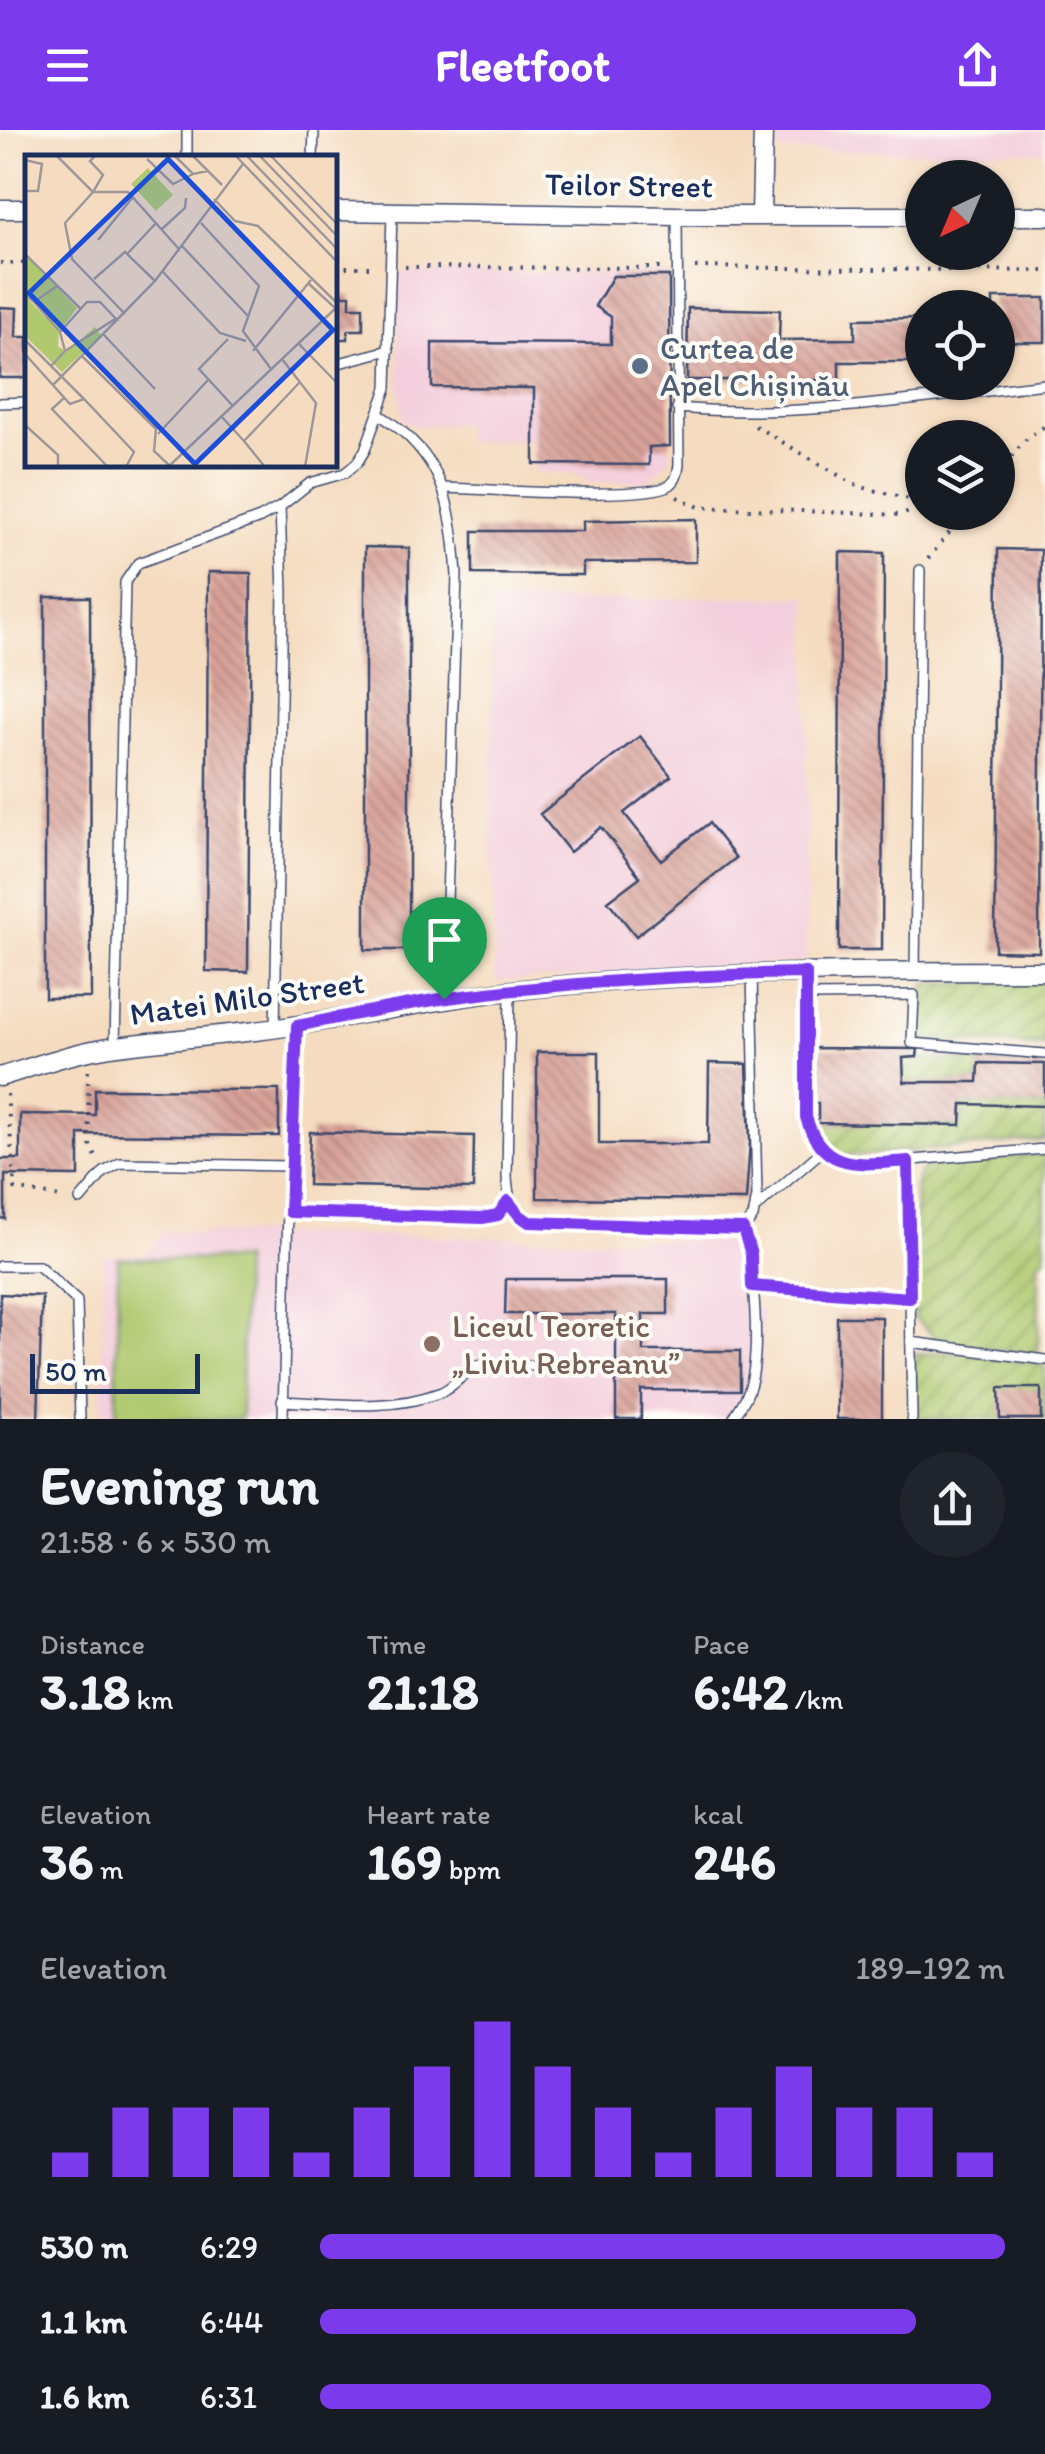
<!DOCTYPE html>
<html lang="en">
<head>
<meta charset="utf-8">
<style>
  body { margin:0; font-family:Itim,sans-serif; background:#20242c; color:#f1f3f6; height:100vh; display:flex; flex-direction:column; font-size:38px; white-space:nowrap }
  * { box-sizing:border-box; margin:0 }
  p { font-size:32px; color:#9ea1a6 }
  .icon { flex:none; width:55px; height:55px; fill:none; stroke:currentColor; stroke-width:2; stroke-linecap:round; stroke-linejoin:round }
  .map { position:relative; height:1289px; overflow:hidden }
  .drawer { display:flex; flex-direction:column; background:#171b24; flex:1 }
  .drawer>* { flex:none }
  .needle { width:65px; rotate:224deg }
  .buttons { position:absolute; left:905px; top:30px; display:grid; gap:20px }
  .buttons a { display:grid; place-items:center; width:110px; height:110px; border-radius:50%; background:#171b24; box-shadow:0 2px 8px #0004; font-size:50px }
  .scale { position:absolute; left:30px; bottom:25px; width:170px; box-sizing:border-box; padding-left:10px; border:5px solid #1b2f5e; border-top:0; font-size:28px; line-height:35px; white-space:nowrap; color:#1b2f5e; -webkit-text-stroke:8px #fdfcf7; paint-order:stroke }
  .pin { position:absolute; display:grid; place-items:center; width:85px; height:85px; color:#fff; margin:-102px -42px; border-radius:50% 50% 50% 0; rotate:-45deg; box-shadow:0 0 10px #0007 }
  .pin .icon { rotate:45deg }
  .round { display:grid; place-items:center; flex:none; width:105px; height:105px; border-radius:52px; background:#20242c }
  .head { display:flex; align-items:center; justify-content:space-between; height:170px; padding:0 40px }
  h1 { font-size:55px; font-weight:800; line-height:75px }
  .figures { display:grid; grid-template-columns:repeat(3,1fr); gap:15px; height:170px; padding:10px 40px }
  .figures div { display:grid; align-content:center }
  .figures b { font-size:50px; font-weight:800 }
  .figures small { font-size:28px; font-weight:400 }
  .figures p { font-size:28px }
  .chart { height:280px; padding:20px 40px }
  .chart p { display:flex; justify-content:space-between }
  .chart svg { width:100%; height:180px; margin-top:10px; stroke:#7c3aed; stroke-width:6 }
  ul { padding:0 40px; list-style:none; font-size:32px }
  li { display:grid; grid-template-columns:160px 120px 1fr; align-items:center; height:75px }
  li i { height:25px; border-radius:12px; background:#7c3aed }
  header { display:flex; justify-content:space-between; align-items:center; height:130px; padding:0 40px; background:#7c3aed; color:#fff; font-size:45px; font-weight:800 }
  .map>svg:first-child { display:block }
  .built { fill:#f4cfdd }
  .garden { fill:url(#garden-furrows); stroke:#667c66; stroke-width:2.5 }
  .pitch { fill:#b0c96f; stroke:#667c66; stroke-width:2.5 }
  .building { fill:url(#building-back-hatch) }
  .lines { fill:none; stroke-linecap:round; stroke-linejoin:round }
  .service-casing { stroke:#3c496d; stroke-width:12 }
  .minor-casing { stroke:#3c496d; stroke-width:21 }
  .path { stroke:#3c496d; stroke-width:4; stroke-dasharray:2.5 8; stroke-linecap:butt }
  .service { stroke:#fff; stroke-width:9 }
  .minor { stroke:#fff; stroke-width:18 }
  .route-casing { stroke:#fff; stroke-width:20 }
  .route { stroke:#7c3aed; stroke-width:12 }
  .service-dot { fill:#5c6f8a; stroke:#fdfcf7; stroke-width:4 }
  .education-dot { fill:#8d6e63; stroke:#fdfcf7; stroke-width:4 }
  .labels { text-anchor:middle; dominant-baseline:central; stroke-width:8; stroke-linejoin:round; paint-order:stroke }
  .street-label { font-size:32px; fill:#1b2f5e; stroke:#fdfcf7 }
  .service-label { font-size:32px; fill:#4e5e75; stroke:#fdfcf7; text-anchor:start }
  .education-label { font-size:32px; fill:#785e54; stroke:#fdfcf7; text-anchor:start }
  .inset-road { fill:none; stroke:#9e9799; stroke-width:2.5 }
  .view { fill:#1d4ed8; fill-opacity:0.15; stroke:#1d4ed8; stroke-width:5 }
  .inset-edge { fill:none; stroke:#1b2f5e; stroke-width:5 }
</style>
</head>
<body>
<header><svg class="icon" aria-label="menu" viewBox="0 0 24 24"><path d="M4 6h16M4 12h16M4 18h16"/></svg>Fleetfoot<svg class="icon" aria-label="share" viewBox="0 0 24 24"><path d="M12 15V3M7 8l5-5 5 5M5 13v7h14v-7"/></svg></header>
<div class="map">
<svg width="1045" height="1289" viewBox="0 0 1045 1289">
  <defs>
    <pattern id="garden-furrows" width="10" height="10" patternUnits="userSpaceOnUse" patternTransform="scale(2.5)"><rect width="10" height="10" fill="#b0c96f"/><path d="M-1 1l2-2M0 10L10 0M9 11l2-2" fill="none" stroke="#8ea45e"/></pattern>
    <pattern id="building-back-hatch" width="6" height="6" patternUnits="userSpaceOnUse" patternTransform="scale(2.5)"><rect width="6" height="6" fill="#d9a299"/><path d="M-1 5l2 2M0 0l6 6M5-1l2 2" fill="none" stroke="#af8480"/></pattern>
  </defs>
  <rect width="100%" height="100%" fill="#fdfcf7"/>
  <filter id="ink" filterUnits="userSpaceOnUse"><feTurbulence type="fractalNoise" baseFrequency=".01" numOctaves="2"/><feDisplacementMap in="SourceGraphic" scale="20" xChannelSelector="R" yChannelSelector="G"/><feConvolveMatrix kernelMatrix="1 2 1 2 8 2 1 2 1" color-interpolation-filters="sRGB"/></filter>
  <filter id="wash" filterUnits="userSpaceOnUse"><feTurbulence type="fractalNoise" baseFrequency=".0048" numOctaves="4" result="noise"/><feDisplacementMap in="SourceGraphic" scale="40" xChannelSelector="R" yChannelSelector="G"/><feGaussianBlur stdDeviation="2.25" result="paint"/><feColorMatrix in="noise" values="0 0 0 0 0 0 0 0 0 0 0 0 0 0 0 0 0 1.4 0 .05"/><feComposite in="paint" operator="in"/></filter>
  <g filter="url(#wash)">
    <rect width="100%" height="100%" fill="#f5dcc0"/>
    <path class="built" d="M772 0H1045V22L772 21Z
      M397 143H669L670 329 648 351 586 353 585 345 534 343 533 310 464 312V294L422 296 412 295 403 290 399 257Z
      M808 466 806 831 495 852 491 683 493 472Z
      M162 1102 717 1111 728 1115 738 1124 742 1139V1175L762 1178V1251L741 1289H102L103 1126 141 1125 152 1118Z"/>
    <path class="garden" d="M1045 852V916L920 909 925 854Z
      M903 928 1045 932V934L979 933 978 952H904Z
      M962 974 1045 976V1010L841 1027C831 1017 825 1007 824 993L961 995Z
      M1045 1024V1129L1039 1130 1038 1224 942 1213 914 1188 916 1054 920 1042 931 1034Z
      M961 1221 1045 1235V1289H915L914 1225Z"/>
    <path class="pitch" d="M118 1128 243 1130 241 1289H116Z"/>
    <g id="blocks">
      <path class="building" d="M613 146H669L670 316 649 317V335L534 334V258L432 257V213L611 214V187L595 176Z
        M335 165H350V177H363V200H348V209H335Z
        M993 168H1045V212H998V178H993Z
        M0 177 17 178 16 207H28V248H0Z
        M688 178 780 180 779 210 855 209V189L922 188V232H839V250H687Z
        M696 389V432L583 433V445L473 444V401H583V391Z
        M365 417 409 418V820H365Z
        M998 419 1041 420 1039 822 995 821Z
        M840 422 884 423 882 820H839Z
        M208 442 251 443 248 842 206 841Z
        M45 467H90L91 868H45Z
        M640 606 671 646 624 683 661 730 709 693 736 728 636 806 608 771 640 747 601 697 570 722 540 684Z
        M812 918 918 919 917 927 903 928 904 952H978L979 933 1045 934V976L962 974 961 995 818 993V973H812Z
        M537 922H599V1014H708L709 933 747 934 750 1011 746 1070 537 1068Z
        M95 959 279 960V1006L79 1004V1046L5 1045V1089L0 1088V1029H20V984L95 985Z
        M310 1002 474 1006 473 1059 308 1055Z
        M506 1149H668V1184H643V1221H740V1260H641V1289H616V1184H505Z
        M0 1164 42 1166 38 1289H0Z
        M837 1187H882V1289H837Z
        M999 1258H1041V1289H1000Z"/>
    </g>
  </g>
  <g filter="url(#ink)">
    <use href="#blocks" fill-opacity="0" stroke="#3c496d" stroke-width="2.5"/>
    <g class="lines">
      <defs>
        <path id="service" d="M187 28V0
          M313 28 314 0
          M335 234 389 220
          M0 273 28 272
          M677 278C801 289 922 268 1045 254
          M380 285C444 325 452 375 457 445L444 869
          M445 358C481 359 648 371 670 355 677 350 678 342 679 335L677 87
          M915 841 920 440
          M806 844V987L812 1007 823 1020 853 1035 1045 1019
          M510 862 507 1047C509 1076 513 1090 545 1093L743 1099
          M806 866 914 865 912 913 1045 924
          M275 898 283 462 280 377
          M115 915 125 452 138 433 260 388 280 377 310 353 345 343 357 333 365 320 387 258 392 82
          M908 1031 912 1289
          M80 1070 104 1042 120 1033 289 1036
          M757 1077 823 1020
          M290 1082 483 1088 498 1085 509 1071
          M0 1136H39L77 1171 80 1289
          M752 1156 910 1167
          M911 1212 1045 1230
          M282 1271C336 1273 387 1282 439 1263 457 1257 464 1238 483 1234L579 1237
          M283 1289 289 1036 297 895
          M733 1289C738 1280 745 1271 748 1262 762 1228 754 1134 743 1099L753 1087 757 1066 752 844"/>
        <path id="minor" d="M0 79H28
          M335 81 677 86H922
          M761 85 763 0
          M998 86H1045
          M0 947C38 935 77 921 117 916 177 908 238 905 298 895 368 884 437 869 507 861 685 841 866 841 1045 841"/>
      </defs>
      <use href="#service" class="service-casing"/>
      <use href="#minor" class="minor-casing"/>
      <path class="path" d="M0 133H28
        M335 137H375
        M405 137 660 138
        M695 137 1045 141
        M755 296 857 356 922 372
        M998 343 1028 307 1045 296
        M677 367 699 377 903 385 922 375
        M928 429 966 382
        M88 941 89 1013 97 1029
        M7 964 15 1059 65 1068"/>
      <use href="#service" class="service"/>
      <use href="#minor" class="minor"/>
    </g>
  </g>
  <g class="lines" filter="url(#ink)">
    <defs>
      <path id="route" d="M806 843V987C822 1043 861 1034 908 1031L910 1168 752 1156 751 1124 743 1099 529 1092 519 1085 508 1071 498 1085 482 1088 290 1082 297 896C347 886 397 875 448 868 566 852 687 845 806 843Z"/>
    </defs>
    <use href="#route" class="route-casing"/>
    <use href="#route" class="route"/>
  </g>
  <circle class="service-dot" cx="640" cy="236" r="10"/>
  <circle class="education-dot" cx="432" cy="1214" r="10"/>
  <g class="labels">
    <g class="street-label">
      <text transform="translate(629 55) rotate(1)">Teilor Street</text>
      <text transform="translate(247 868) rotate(-8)">Matei Milo Street</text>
    </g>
    <g class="service-label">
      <text x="660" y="218">Curtea de<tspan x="660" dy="37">Apel Chișinău</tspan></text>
    </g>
    <g class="education-label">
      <text x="452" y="1196">Liceul Teoretic<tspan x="452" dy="37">„Liviu Rebreanu”</tspan></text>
    </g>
  </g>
  <g transform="translate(25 25)">
    <rect width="312" height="312" fill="#f5dcc0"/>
    <path d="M0 99 52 153 34 177 33 191 41 197 70 172 76 180 37 217 0 181V141L21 163 25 158 0 138Z" fill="#b0c96f"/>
    <path d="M123 13 148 40 131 56 106 29Z" fill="#b0c96f"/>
    <path class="inset-road" d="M31 0 68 37 40 68 47 104 100 159M71 0 65 6 78 20 68 37H103L154 94M149 0 168 19 183 16M167 0 197 30M210 0 313 108M221 0 313 95M234 0 313 82M245 0 313 70M122 4 148 29 168 19M0 5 17 9 13 36H0M189 44 210 66 233 71 313 149M176 68 234 131 218 176 246 214M137 74 160 53 161 43M73 85 108 42M157 91 223 161M103 98 131 68M0 99 56 154M138 117 195 178 221 186M69 124 100 97 130 126M283 128 310 153M0 140 9 147 32 131M9 147 35 177M79 180 130 234M203 184 174 214 207 250M0 185 59 244M273 188 313 229M40 196 90 164M228 196 286 125M0 199 45 249 59 244 109 297 101 312M57 201 131 274 129 296 145 311M257 204 291 248 280 312M26 211 40 196 35 177 62 147H75L93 166M28 230 130 126 218 9M39 243 27 254 83 312M196 261 219 286M0 270 33 300V312M133 279 183 225M143 312 313 151M240 312 219 286 274 228"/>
    <path class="view" d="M143 4 308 175 170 309 4 138Z"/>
    <rect width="312" height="312" class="inset-edge"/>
  </g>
</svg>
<div class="buttons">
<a><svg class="needle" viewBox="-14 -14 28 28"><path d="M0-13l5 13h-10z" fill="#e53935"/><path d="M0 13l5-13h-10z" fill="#9ea1a6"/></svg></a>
<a><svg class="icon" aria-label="locate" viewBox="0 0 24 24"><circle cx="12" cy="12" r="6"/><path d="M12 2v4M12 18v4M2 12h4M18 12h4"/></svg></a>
<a><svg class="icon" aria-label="layers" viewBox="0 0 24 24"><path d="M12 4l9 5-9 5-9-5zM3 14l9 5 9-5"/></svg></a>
</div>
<div class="scale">50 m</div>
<div class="pin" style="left:444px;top:869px;background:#1e9e55"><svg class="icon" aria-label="arrive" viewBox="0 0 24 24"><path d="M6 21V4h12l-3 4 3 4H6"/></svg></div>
</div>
<section class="drawer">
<div class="head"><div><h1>Evening run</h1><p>21:58 · 6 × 530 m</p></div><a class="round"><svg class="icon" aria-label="share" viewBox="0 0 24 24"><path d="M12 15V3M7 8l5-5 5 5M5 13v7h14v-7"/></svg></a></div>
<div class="figures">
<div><p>Distance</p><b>3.18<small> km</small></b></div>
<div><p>Time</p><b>21:18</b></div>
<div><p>Pace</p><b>6:42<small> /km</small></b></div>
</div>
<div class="figures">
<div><p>Elevation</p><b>36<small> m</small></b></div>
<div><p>Heart rate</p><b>169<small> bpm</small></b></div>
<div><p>kcal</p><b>246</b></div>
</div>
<div class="chart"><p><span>Elevation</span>189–192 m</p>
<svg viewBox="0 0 160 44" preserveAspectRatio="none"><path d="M5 44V38M15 44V27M25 44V27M35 44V27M45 44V38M55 44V27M65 44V17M75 44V6M85 44V17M95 44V27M105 44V38M115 44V27M125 44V17M135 44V27M145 44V27M155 44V38"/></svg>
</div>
<ul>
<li><b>530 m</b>6:29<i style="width:100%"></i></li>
<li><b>1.1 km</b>6:44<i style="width:87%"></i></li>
<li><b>1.6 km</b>6:31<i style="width:98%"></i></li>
</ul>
</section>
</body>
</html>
